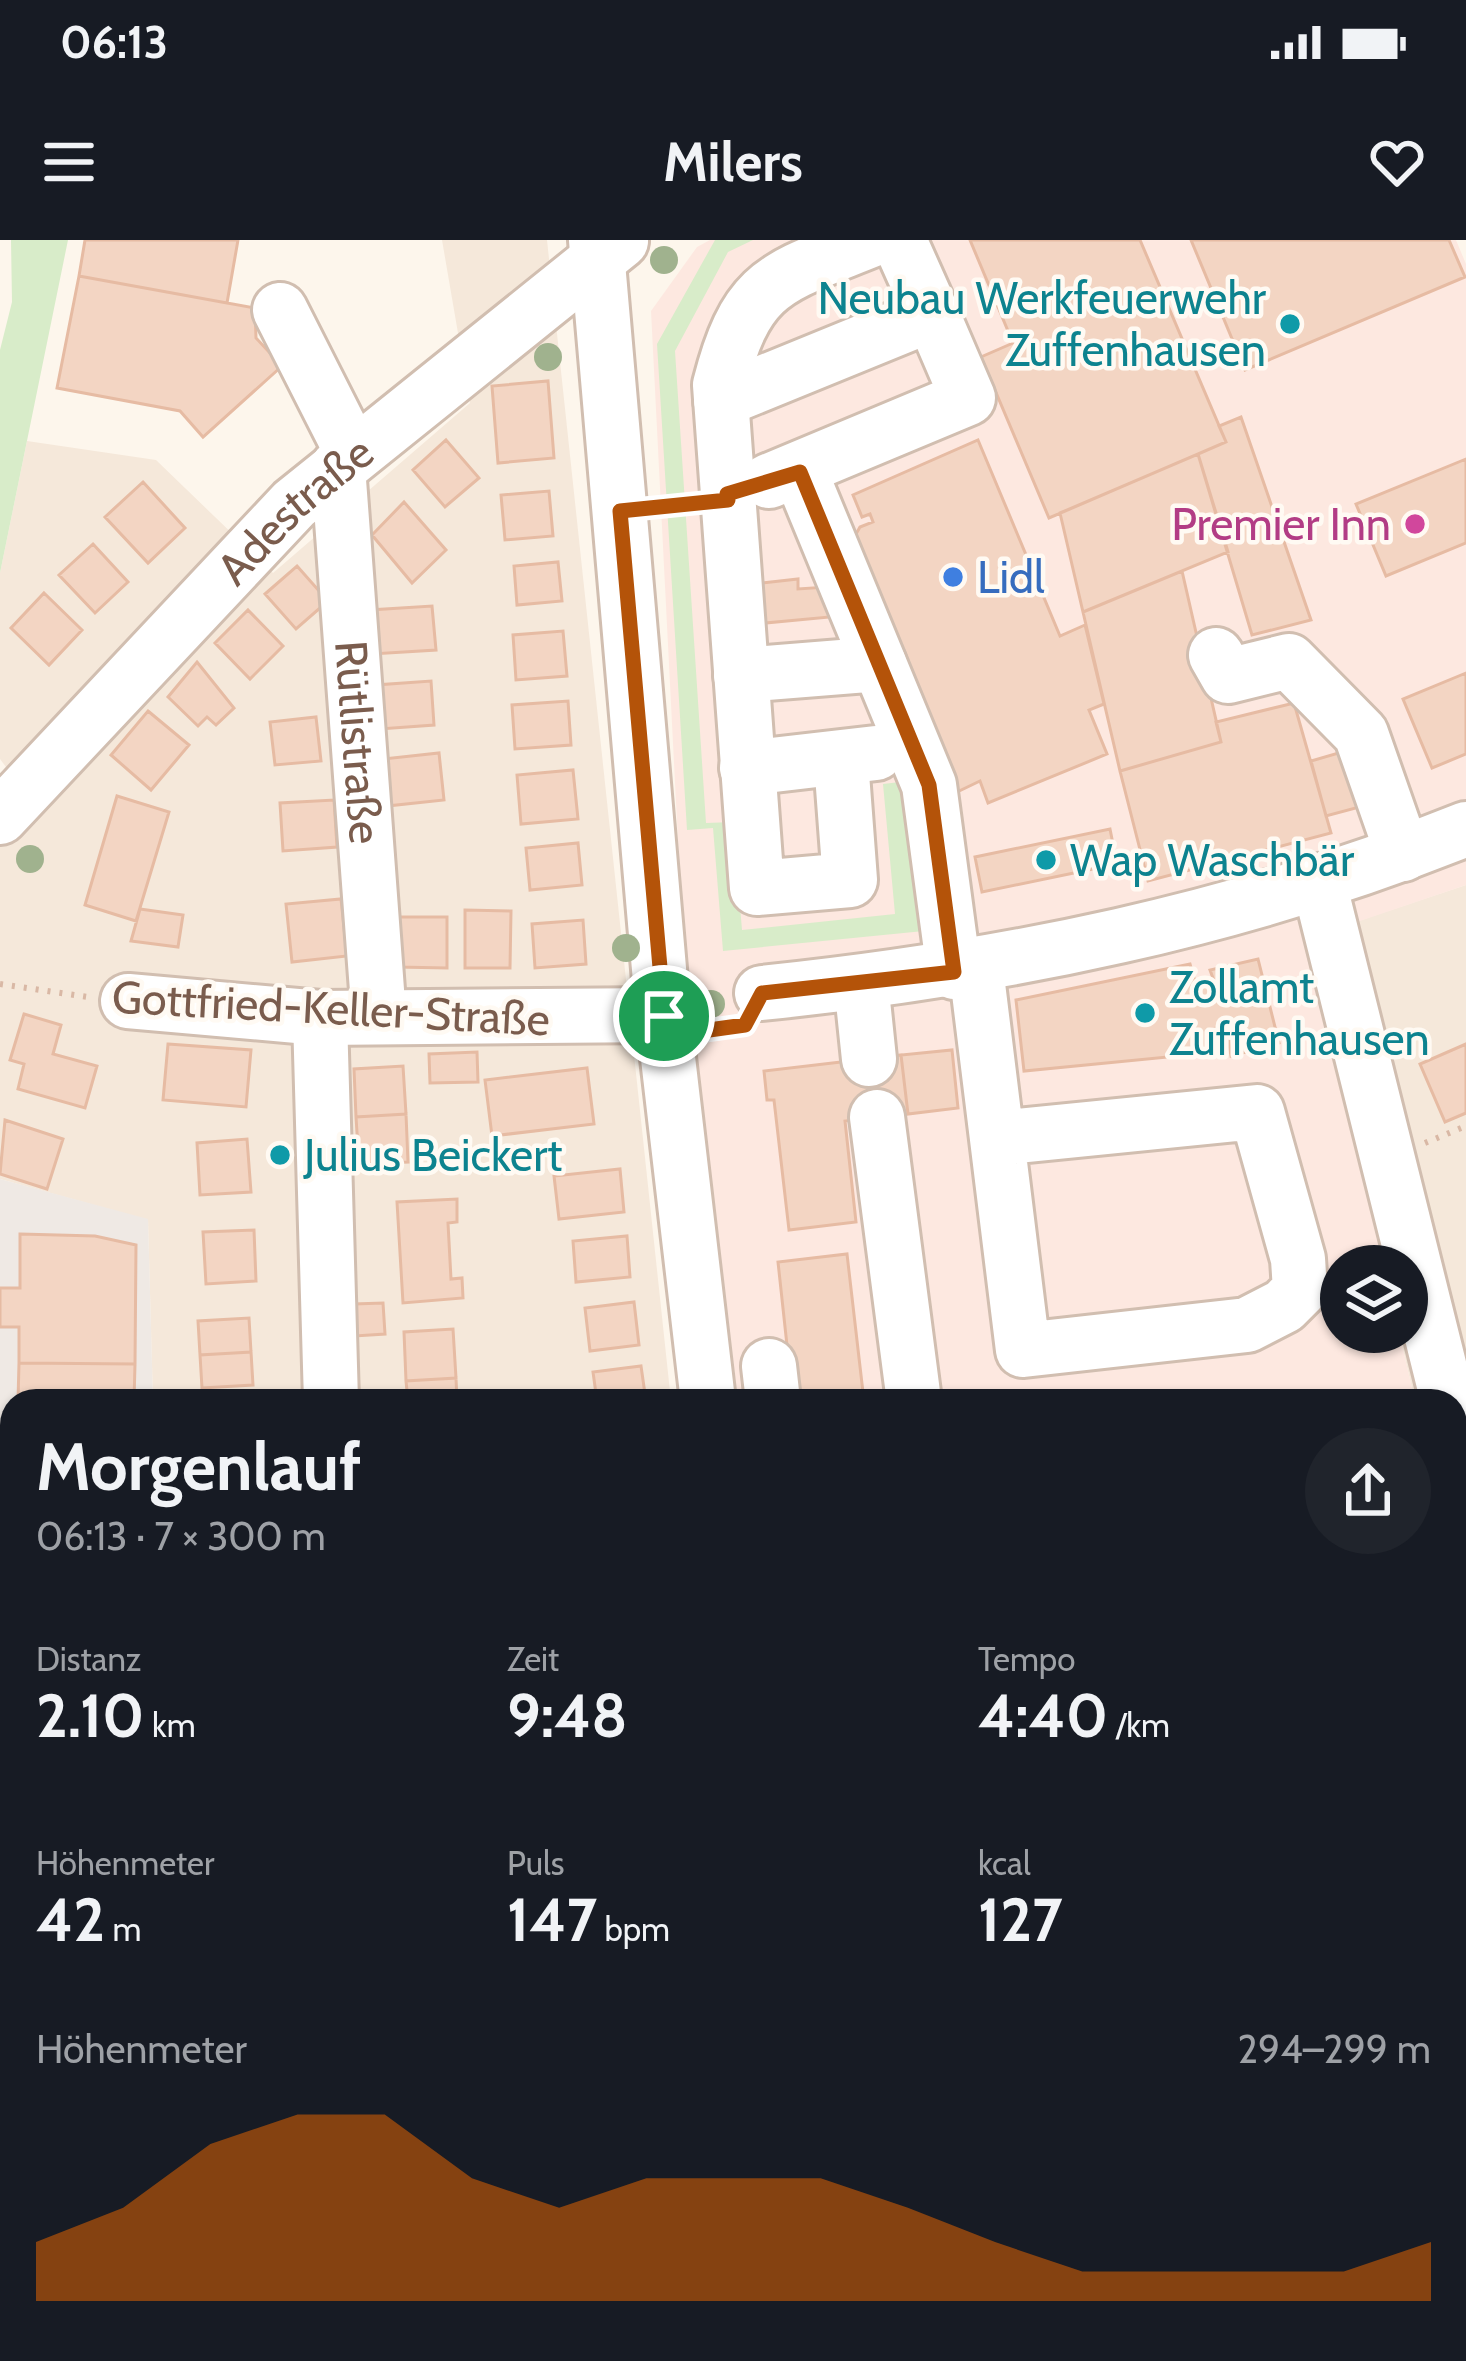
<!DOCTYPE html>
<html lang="de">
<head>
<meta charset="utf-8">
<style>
  body { margin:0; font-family:Cabin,sans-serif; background:#20242c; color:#f1f3f6; height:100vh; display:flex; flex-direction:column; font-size:45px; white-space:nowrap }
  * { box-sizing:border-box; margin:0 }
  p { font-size:39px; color:#9ea1a6 }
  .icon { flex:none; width:66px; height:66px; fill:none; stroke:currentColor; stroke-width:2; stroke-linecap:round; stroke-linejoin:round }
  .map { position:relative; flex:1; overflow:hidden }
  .side { position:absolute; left:0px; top:1149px; width:1467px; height:972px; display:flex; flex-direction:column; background:#171b24; border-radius:36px 36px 0 0; box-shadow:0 3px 9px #0004 }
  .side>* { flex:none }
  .fabs { position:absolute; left:1320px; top:1005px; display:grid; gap:24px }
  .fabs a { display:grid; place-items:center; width:108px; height:108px; border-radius:50%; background:#171b24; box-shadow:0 3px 9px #0004; font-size:60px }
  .pin { position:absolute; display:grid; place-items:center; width:102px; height:102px; color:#fff; margin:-51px; border:6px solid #fff; border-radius:50%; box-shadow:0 3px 12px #0007 }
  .round { display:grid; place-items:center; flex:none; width:126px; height:126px; border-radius:63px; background:#20242c }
  .head { display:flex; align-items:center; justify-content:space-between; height:204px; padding:0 36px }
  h1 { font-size:66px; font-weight:700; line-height:90px }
  .metrics { display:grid; grid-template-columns:repeat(3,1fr); gap:18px; height:204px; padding:12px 36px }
  .metrics div { display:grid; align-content:center }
  .metrics b { font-size:60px; font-weight:700 }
  .metrics small { font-size:33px; font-weight:400 }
  .metrics p { font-size:33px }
  .chart { height:336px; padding:24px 36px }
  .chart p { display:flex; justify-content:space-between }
  .chart svg { width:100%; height:216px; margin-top:12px; fill:#b45309; opacity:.7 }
  .status { display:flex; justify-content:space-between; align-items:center; height:84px; padding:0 60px; background:#171b24; direction:ltr }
  .status svg { height:33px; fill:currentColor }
  header { display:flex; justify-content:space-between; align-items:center; height:156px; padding:0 36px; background:#171b24; font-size:54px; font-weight:700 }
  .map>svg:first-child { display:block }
  .residential { fill:#f5e8da }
  .commercial { fill:#fde8e0 }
  .industrial { fill:#efe9e4 }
  .green { fill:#d8ecc9 }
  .building { fill:#f3d5c3; stroke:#e6bba3; stroke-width:3 }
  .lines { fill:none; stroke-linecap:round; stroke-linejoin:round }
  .minor-casing { stroke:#d1beb0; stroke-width:60 }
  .path { stroke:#d9b8a5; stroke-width:6; stroke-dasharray:3 9; stroke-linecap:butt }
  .minor { stroke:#fff; stroke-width:54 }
  .tree { fill:#a0b28e }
  .route-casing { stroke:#fff; stroke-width:24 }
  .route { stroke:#b45309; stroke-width:15 }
  .culture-dot { fill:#0f9aa8; stroke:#fffaf3; stroke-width:4.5 }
  .hotel-dot { fill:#d1479c; stroke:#fffaf3; stroke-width:4.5 }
  .shop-dot { fill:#3f7fe0; stroke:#fffaf3; stroke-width:4.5 }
  .labels { text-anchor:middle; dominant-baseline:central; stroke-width:9; stroke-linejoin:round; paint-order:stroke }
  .culture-label { font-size:45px; fill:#0d838f; stroke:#fffaf3; text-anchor:start }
  .street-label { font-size:45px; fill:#7a5c4d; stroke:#fffaf3 }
  .hotel-label { font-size:45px; fill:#b23c85; stroke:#fffaf3; text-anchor:end }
  .shop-label { font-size:45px; fill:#366cbe; stroke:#fffaf3; text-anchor:start }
</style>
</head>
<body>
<div class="status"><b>06:13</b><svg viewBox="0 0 49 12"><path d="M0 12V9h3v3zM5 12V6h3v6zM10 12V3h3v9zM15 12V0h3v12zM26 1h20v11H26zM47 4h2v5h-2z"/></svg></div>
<header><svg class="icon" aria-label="menu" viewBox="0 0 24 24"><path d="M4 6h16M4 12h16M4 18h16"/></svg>Milers<svg class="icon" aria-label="heart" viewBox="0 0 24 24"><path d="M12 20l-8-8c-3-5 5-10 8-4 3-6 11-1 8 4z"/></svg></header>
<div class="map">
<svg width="1466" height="2121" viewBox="0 0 1466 2121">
  <rect width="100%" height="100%" fill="#fdf6ec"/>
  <path class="residential" d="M442 0H547L671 1161H153L148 980 0 939V605L36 567 0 519V333L27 201 156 220 273 333 470 163Z
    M1466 645V1373L1455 1336V1161H1415L1399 1092H1407V1026H1384L1310 697Z
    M177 2109H718V2121H177Z"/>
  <path class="commercial" d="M710 0H1456L1466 24V645L1310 698 1384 1026H1341V1092H1399L1415 1161H738L684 719 651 71 697 7Z
    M1455 1336 1466 1373V2121H793L794 2109H1455Z"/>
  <path class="industrial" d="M0 939 148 979 153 1161H12V2109H177V2121H0Z"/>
  <path class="green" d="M11 0H68L0 333V110L12 62Z
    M715 0H753L728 12 675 111 706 583 733 582 742 690 895 674 883 544 917 540 934 690 723 711 713 588 687 590 657 104Z"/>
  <path class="building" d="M85 0H238L227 63 79 36Z
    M970 0H1140L1226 202 1049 278 981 117 1013 103Z
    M1191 0H1449L1465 37 1245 130Z
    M79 36 255 68 256 98 282 126 203 197 180 171 57 148Z
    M548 141 554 218 498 223 492 146Z
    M1241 177 1311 380 1252 395 1198 214 1226 202 1219 186Z
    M446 200 479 238 445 267 413 230Z
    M978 200 1060 396 1085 385 1104 464 1089 470 1107 514 988 563 980 541 957 552 852 301 860 287 873 282 870 274 862 277 853 255Z
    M1198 214 1228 312 1083 372 1060 273Z
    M1466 219V303L1386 336 1356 264Z
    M143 242 185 288 148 323 105 277Z
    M549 251 553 296 505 300 501 255Z
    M404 262 446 310 412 343 372 295Z
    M93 304 128 342 95 373 59 335Z
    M558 322 562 361 517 365 514 326Z
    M297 326 328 361 296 389 265 354Z
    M1182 331 1221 502 1120 531 1083 372Z
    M798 339V349L827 347 830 377 765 383 762 343Z
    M44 353 82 390 49 425 11 388Z
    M432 366 436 410 372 414 370 370Z
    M248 370 283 406 250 439 215 403Z
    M563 391 567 436 516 440 513 395Z
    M197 422 234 468 216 485 207 477 198 486 168 457Z
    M1466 433V514L1432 528 1403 459Z
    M431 441 434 485 380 489 376 445Z
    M568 461 571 505 515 509 512 465Z
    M1294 463 1331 593 1148 641 1120 531 1221 502 1216 482Z
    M148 471 189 505 151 550 111 515Z
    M316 477 321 521 275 525 270 482Z
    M1352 509 1367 565 1326 576 1311 521Z
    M439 513 444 560 387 566 383 519Z
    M573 530 578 579 521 584 517 535Z
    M117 556 169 572 136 681 85 665Z
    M334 560 337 607 283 611 280 563Z
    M1110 589 1117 624 982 652 975 617Z
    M578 603 582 645 530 650 526 608Z
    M341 659 347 716 292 722 286 664Z
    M140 669 183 675 178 707 131 701Z
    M465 670 511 671 510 728H465Z
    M398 677H447V728L397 727Z
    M583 680 586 724 535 728 532 684Z
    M1258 719 1279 803 1231 816 1226 786 1207 790 1209 813 1024 831 1016 760 1190 724 1196 745 1214 741 1210 730Z
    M24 774 61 785 53 814 97 826 85 868 18 849 24 824 10 820Z
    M168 804 251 810 246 867 163 860Z
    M1466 804V873L1445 882 1420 824Z
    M952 810 958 868 908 874 901 815Z
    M477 812 478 842 430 843 429 814Z
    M901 815 908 874 845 881 856 982 789 990 774 860H767L764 831Z
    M403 826 406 874 356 877 354 829Z
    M587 828 594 884 492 896 485 840Z
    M406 874 408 922 359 924 356 877Z
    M5 880 63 899 47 949 0 934Z
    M247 899 251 952 200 955 197 903Z
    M620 929 624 972 559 979 554 936Z
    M457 959V982L448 983 451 1039 462 1038 463 1058 403 1063 397 962Z
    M254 990 256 1041 206 1044 203 992Z
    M20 994 95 996 136 1005 135 1124 19 1123V1087H0V1048H20Z
    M627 996 630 1037 576 1042 573 1001Z
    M847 1014 864 1161H793L778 1022Z
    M634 1062 639 1105 590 1111 585 1068Z
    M383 1063 385 1094 355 1096 354 1064Z
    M249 1078 251 1112 200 1115 198 1081Z
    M453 1089 456 1138 406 1141 404 1092Z
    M251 1112 253 1145 202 1148 200 1115Z
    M19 1123 135 1124 134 1161H18Z
    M641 1126 646 1161H597L593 1132Z
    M456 1138 457 1161H408L406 1141Z
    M0 1351H12V1618H0Z
    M1466 1426V1489L1455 1490V1428Z
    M1466 1529V1592L1455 1593V1530Z
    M1455 1633 1466 1634V1789H1455Z
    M0 1861H12V2109H151V2121H0Z
    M1455 1981 1466 1997V2121H1428L1420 2109H1455Z
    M240 2109 290 2116 289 2121H238Z
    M415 2109H473L471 2121H413Z
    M613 2109H674V2121H612Z
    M938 2109H1034L1043 2121H921Z"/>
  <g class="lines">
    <defs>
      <g id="minor">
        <path d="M596 0 663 775 708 1161"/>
        <path d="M280 70 353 214"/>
        <path d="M721 160 932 74 899 0"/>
        <path id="s1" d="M338 227 379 777"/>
        <path d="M800 232 929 545 954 732"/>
        <path d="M769 241 968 158 932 74"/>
        <path d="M1216 415 1228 436 1289 421 1361 494 1403 614"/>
        <path d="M741 435 879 424"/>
        <path d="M841 521 850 640 757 648 720 145C747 39 777 38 871 0"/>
        <path d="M747 528 876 513"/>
        <path id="s2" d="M0 577 294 264 621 1"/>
        <path d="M1319 643 1448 1161"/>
        <path d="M976 728 1023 1110 1247 1085 1284 1066 1300 1050 1298 1019 1257 872 997 898"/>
        <path d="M861 742 869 819"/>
        <path d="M762 753C1003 728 1240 680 1466 589"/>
        <path d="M128 761 320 778 663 775"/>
        <path d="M320 778 331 1161"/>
        <path d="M877 877 914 1161"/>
        <path d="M769 1126 773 1161"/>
        <path d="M1455 1187 1466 1229"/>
        <path d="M334 2121 336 2109"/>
        <path d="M762 2121 763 2109"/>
        <path d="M890 2121 907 2109"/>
      </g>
    </defs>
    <use href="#minor" class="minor-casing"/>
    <path class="path" d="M660 267 689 264
      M0 744 88 757
      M705 793 733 788
      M1425 903 1466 886"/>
    <use href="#minor" class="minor"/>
  </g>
  <g class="tree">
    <circle cx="664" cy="20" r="14"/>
    <circle cx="548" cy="117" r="14"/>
    <circle cx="30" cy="619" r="14"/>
    <circle cx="626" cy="708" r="14"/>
    <circle cx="711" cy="764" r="14"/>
  </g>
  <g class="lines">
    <defs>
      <path id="route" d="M800 232 929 545 954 732 762 753 745 785 666 796 620 271 728 260 727 254Z"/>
    </defs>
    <use href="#route" class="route-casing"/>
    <use href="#route" class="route"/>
  </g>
  <g class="culture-dot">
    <circle cx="1290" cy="84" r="12"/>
    <circle cx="1046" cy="620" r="12"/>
    <circle cx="1145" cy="773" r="12"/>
    <circle cx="280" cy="915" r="12"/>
  </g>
  <circle class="hotel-dot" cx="1415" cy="284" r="12"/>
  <circle class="shop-dot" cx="953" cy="337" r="12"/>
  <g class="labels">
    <g class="culture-label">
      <text x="1266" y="58" text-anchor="end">Neubau Werkfeuerwehr<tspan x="1266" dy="52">Zuffenhausen</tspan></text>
      <text x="1070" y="620">Wap Waschbär</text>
      <text x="1169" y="747">Zollamt<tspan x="1169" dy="52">Zuffenhausen</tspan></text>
      <text x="304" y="915">Julius Beickert</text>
    </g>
    <g class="street-label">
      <text stroke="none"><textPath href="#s2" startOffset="426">Adestraße</textPath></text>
      <text stroke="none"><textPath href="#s1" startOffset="276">Rütlistraße</textPath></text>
      <text transform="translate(331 768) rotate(3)">Gottfried-Keller-Straße</text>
    </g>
    <g class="hotel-label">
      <text x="1391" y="284">Premier Inn</text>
    </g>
    <g class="shop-label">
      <text x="977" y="337">Lidl</text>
    </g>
  </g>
</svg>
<div class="fabs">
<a><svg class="icon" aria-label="layers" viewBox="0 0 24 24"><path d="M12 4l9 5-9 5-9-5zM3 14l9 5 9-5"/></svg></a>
</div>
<div class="pin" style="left:664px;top:776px;background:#1e9e55"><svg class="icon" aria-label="arrive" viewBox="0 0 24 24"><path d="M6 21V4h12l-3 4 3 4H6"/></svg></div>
<section class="side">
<div class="head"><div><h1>Morgenlauf</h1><p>06:13 · 7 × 300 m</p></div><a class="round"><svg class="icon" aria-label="share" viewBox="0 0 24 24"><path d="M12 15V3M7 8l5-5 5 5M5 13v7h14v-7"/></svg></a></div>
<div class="metrics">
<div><p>Distanz</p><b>2.10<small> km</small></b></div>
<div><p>Zeit</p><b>9:48</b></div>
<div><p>Tempo</p><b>4:40<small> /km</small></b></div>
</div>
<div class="metrics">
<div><p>Höhenmeter</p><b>42<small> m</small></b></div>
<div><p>Puls</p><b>147<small> bpm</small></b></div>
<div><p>kcal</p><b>127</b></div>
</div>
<div class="chart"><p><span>Höhenmeter</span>294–299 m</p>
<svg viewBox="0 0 160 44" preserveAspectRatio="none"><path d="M0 44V32L10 25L20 12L30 6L40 6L50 19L60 25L70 19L80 19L90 19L100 25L110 32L120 38L130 38L140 38L150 38L160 32V44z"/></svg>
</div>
</section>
</div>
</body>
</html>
